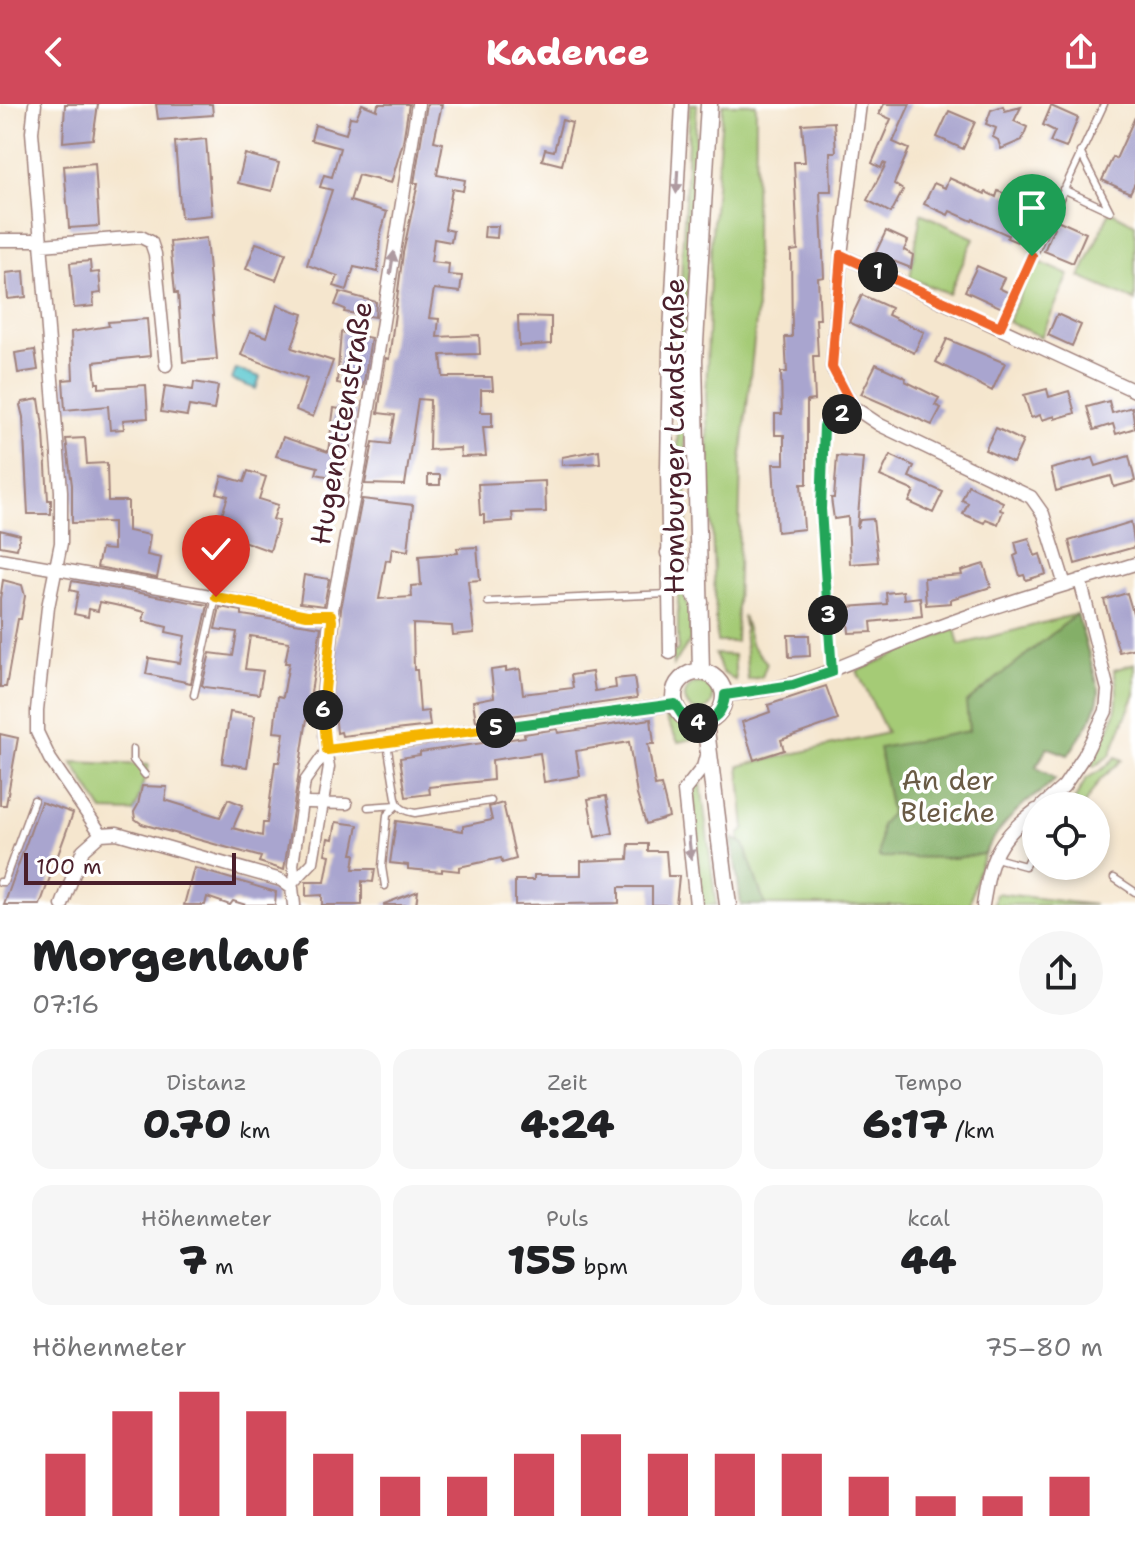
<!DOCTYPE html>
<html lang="de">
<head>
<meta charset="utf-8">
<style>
  body { margin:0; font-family:"Shantell Sans",sans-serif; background:#f6f6f6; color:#202124; height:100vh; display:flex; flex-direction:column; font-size:30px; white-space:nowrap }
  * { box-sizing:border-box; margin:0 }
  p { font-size:26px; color:#757577 }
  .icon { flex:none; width:44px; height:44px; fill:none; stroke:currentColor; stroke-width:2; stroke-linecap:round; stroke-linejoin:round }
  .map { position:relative; height:801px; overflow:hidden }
  .drawer { display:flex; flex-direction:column; background:#fff; flex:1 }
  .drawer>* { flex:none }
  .controls { position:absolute; left:1022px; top:688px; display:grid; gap:16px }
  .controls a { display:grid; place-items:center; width:88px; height:88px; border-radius:50%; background:#fff; box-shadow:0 4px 12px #0003; font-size:40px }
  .scale { position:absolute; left:24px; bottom:20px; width:212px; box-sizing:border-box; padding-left:8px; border:4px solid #4a1f2b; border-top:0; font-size:22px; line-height:28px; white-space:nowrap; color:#4a1f2b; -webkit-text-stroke:6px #fff; paint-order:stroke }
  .pin { position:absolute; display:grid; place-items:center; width:68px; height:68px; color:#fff; margin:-82px -34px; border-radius:50% 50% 50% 0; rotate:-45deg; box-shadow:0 0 8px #0007 }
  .pin .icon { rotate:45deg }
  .km { position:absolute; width:40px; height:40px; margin:-20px; border-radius:50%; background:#222; color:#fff; font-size:22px; line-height:40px; text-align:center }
  .round { display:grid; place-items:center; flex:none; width:84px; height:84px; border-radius:42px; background:#f6f6f6 }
  .overview { display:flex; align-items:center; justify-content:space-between; height:136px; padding:0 32px }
  h1 { font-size:44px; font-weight:800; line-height:60px }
  .stats { display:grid; grid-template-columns:repeat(3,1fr); gap:12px; height:136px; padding:8px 32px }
  .stats div { display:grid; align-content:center; border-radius:20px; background:#f6f6f6; text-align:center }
  .stats b { font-size:40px; font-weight:800 }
  .stats small { font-size:22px; font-weight:400 }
  .stats p { font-size:22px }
  .chart { height:224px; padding:16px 32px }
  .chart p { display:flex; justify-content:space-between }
  .chart svg { width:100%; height:144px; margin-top:8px; stroke:#d1495b; stroke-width:6 }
  header { display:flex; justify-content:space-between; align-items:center; height:104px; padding:0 32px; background:#d1495b; color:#fff; font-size:36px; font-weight:800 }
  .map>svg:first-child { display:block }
  .green { fill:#a5cb76; stroke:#787550; stroke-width:2 }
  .forest { fill:#84af67; stroke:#676749; stroke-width:2 }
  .water { fill:#5bc8d0; stroke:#52747e; stroke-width:2 }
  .building { fill:#a9a5cf }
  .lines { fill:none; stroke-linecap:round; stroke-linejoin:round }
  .service-casing { stroke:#a0827c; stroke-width:9 }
  .pedestrian-casing { stroke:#a0827c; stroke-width:13 }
  .minor-casing { stroke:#a0827c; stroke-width:15 }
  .tertiary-casing { stroke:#a0827c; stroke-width:19 }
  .service { stroke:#fff; stroke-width:6 }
  .pedestrian { stroke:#fff; stroke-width:10 }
  .minor { stroke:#fff; stroke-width:12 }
  .tertiary { stroke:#fff; stroke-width:16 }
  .oneway { fill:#ae9aa0 }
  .split-1-casing { stroke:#fff; stroke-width:16 }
  .split-2-casing { stroke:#fff; stroke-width:16 }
  .split-3-casing { stroke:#fff; stroke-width:16 }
  .split-4-casing { stroke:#fff; stroke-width:16 }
  .split-5-casing { stroke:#fff; stroke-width:16 }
  .split-6-casing { stroke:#fff; stroke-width:16 }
  .split-7-casing { stroke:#fff; stroke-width:16 }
  .split-1 { stroke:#f0652b; stroke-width:10 }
  .split-2 { stroke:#f0652b; stroke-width:10 }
  .split-3 { stroke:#22a559; stroke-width:10 }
  .split-4 { stroke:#22a559; stroke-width:10 }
  .split-5 { stroke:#22a559; stroke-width:10 }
  .split-6 { stroke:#f5b400; stroke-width:10 }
  .split-7 { stroke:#f5b400; stroke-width:10 }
  .labels { text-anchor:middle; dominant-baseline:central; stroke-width:7; stroke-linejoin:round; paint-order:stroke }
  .street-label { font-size:28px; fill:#4a1f2b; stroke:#fff }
  .park-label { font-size:28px; fill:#6a5b45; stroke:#fff }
</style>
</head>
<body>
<header><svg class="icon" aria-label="back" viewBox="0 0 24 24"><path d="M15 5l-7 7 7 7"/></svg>Kadence<svg class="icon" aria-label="share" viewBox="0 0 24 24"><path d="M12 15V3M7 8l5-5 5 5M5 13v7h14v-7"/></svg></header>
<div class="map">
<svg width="1135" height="801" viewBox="0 0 1135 801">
  <rect width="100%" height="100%" fill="#fff"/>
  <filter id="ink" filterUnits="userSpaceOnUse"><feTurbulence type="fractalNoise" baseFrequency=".0125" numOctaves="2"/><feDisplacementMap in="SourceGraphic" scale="16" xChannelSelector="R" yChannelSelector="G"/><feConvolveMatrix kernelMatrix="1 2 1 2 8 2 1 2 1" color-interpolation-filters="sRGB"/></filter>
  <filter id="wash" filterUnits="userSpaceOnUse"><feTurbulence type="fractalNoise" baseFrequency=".006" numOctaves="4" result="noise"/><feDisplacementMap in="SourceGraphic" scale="32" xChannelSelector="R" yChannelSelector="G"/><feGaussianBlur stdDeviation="1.8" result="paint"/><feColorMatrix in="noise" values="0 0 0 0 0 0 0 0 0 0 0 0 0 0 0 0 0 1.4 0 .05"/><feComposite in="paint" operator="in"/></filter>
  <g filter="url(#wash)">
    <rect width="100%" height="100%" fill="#f5e6ce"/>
    <path class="green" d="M690 0H697L684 257 687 464 675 438 682 153Z
      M723 0H756L755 140 757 208 741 358 736 538H717L706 293 711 140Z
      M1110 107 1135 120V197L1080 173Z
      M921 109 974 134 949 190 910 174Z
      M1035 156 1069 171 1041 233 1008 218Z
      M680 480 691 513 690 537 673 561 672 549 678 546V482Z
      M1077 510 1099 586C1098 610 1081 631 1068 651L1047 643 1036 664 1055 675C1046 686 1037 690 1026 698 991 726 977 758 970 801H747L739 731 745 725 739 662 887 629 857 567 955 525 959 541Z
      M743 511 752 542 767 559 762 573 748 576Z
      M715 550 734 551 736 577 722 568Z
      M1135 559V590L1110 651 1094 663 1092 661C1109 623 1124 609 1114 566Z
      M685 593a14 14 0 1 1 28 0a14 14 0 1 1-28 0Z
      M664 611 686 622 693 635 678 638Z
      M1116 653 1122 656 1100 676 1083 702H1078L1074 697 1086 675 1104 664Z
      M72 658 149 661 134 708 103 707Z
      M701 679 716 801H702L692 690 695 681Z
      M996 789 1094 801H994Z"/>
    <path class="forest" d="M1077 510 1099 586C1098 610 1081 631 1068 651L1047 643 1036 663 1055 675C1046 686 1036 690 1025 699 1008 714 995 731 983 750L955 754 879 753 881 721 891 708 879 644 969 627 966 599Z
      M732 734 744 740 765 801H741Z"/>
    <path class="water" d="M236 265 260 273 256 285 232 276Z"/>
    <g id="blocks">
      <path class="building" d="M65 0H98L93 35 63 38Z
        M156 0H212L213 11 158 15Z
        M362 0 377 6 378 0H409L403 38 391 79 358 71 350 97 387 108 380 132 378 168 354 163 347 186 334 182 338 172 307 161 332 86 320 83 324 71 332 73 340 44 311 36 315 21 346 30 350 13 356 14Z
        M427 0H442L434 37 443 39 437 71 465 76 463 87 452 85 445 125 453 127 451 138 434 135 431 158 449 160 448 171 462 172 460 188 434 185 429 214 439 215 437 233 479 231 480 250 441 251 443 273H492L493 286H481V308H492V323H483L486 352 461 353 460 344 429 346 430 296 418 295 405 381 365 380 373 338 390 340 395 311 378 309 386 254 389 255 403 149 418 79H414Z
        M884 0H910L893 38 909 45 894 80 903 86 891 109 867 96 886 60 883 59 881 64 872 59 891 15 879 10Z
        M1003 2 1005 7 1021 3 1014 17 1027 23 1022 36 1001 45 998 36 993 33 996 24 986 20 991 6Z
        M1051 2 1078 14 1066 44 1050 38 1055 27 1043 21Z
        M949 7 975 18 963 45 937 33Z
        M1135 13V79L1130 89 1102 76 1113 53 1116 55Z
        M562 16 572 19 562 61 542 56 545 45 554 47Z
        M834 18 836 48H830L831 87H820L824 173 818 174 820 215H816L818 252H813L815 296 807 297V380H801L804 425 777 428 773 360H784V331H775V310H782L781 268H787L785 233H792L791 147 798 146 794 58H805L802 20Z
        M206 35 212 111 181 114 175 38Z
        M245 50 279 59 272 87 238 79Z
        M95 59 99 122 69 124 64 62Z
        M949 74 985 90 986 88 996 93 998 87 1028 99 1033 87 1044 92 1037 109 1033 107 1028 115 1017 138 1007 134 1008 131 973 115 972 117 950 107 948 111 924 100 934 79 945 84Z
        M1057 116 1086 129 1073 159 1044 147Z
        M485 122H498L497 134 484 133Z
        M886 127 908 137 904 146 913 151 911 164 875 150Z
        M206 134 217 255 183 258 178 189H175L170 138Z
        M256 139 286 149 276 176 246 165Z
        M90 157 91 169 99 168 101 189 93 190 94 202 74 204 70 159Z
        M977 162 1004 174 999 184 1009 189 1002 204 965 187Z
        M24 167 26 193 8 195 6 169Z
        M340 188 376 198 375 213 344 208 345 205 335 201Z
        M862 191 891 204 888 211 924 228 914 249 849 218Z
        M277 201 303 210 292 244 333 257 313 313 296 306 307 275 241 251 250 227 267 233Z
        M1057 210 1081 221 1072 242 1048 231Z
        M518 212 551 213V240L519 242Z
        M147 215 150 252 94 258 96 279H99V284L146 281 148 314 123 316 124 325 110 326 108 302 65 306 63 276 73 275 71 228 109 222 108 218Z
        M341 228 371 234 363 284 337 279Z
        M947 235 1005 259 992 287 936 258Z
        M35 246 38 266 18 269 15 249Z
        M876 260 906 274 905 277 939 294 935 301 941 304 932 321 861 290Z
        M194 278 218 282 214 306 189 302 187 312 161 308 165 282 193 286Z
        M1047 285 1049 293 1069 287 1075 309 1055 315V312L1042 316 1040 311 1031 314 1024 291Z
        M39 295 44 329 48 396H51V410H28L23 313 20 301 23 298Z
        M1109 297 1112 309 1132 303 1135 324 1116 330 1113 320 1094 326 1087 303Z
        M334 304 358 308 342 375 316 370 318 363 276 352 283 333 328 348Z
        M996 324 1023 337 1013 359 985 346Z
        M85 334 87 360 107 359 108 397H128V427L150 431 147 451 161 454 157 474 97 463 101 445 113 446V418L72 419V381L66 335Z
        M599 346 600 359 562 361V353Z
        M890 351 914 362 909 373 943 388 933 409 909 398 914 387 880 372Z
        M837 352 863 354 857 424 860 416 873 415 878 458 850 460 848 413 834 415 831 394H834Z
        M1129 352 1135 377 1114 383 1111 372 1056 387 1051 365 1093 354 1096 362Z
        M248 367 266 373 259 395 278 401 273 415 279 417 270 447 221 429 224 419 220 417 228 392 217 389 222 372 244 378Z
        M428 371H440V381H428Z
        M545 377 546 408 512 409 513 417 484 419V411H480L478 380Z
        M968 381 1003 398 1000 406 1003 407 998 420 986 415 984 419 963 410 968 399 962 396Z
        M362 395 413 401 408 447 392 444 390 457 386 456 379 495 412 493 411 482 421 481 419 452 458 449 457 444 477 443 480 476 468 477 474 529 453 531 452 522 413 520 414 566H417L420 608 428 607 430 622 342 632 341 628 337 629 334 597H331L341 505Z
        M1131 418 1135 443 1075 460 1069 437Z
        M0 426 20 431 17 445 0 442Z
        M1029 434 1035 452 1040 450 1046 470 1026 476 1024 471 1020 472 1014 452 1018 450 1015 438Z
        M984 460 991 483 951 495V499L926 501 924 474 962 471 961 467Z
        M304 471 329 475 324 502 300 499Z
        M3 476 22 481 25 492 21 515H18L6 583H0V495Z
        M72 477 208 501 191 579 146 570 149 554 180 559 185 532 166 528 167 523 143 517 145 508 115 501 100 498 98 507 89 505 88 513 74 510 78 488 70 486Z
        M903 487 904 495 920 493 922 512 871 518 872 528 849 529 847 503 887 500 886 489Z
        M1127 489 1135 516V544L1119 548 1104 496Z
        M220 503 242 507V511L321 523 284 766 259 758 261 753 142 720 135 715 134 708 138 701 142 682 167 683 165 696 220 713 228 695 243 701 233 724 262 732 263 719H267L275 658H279L280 655 284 629 274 628 278 592 283 593 289 559H285L289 538 250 532 245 565 263 567 259 590 205 583 202 581 210 549 233 552 237 528 215 525Z
        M788 531H809L810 552 789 553Z
        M506 564V567L520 565 523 590 573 584 571 571 592 568 595 587 616 584 615 575 634 573 637 594 476 617 473 597 494 593 491 566Z
        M826 582 838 616 781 636 784 646 754 656 742 618 770 608 768 601Z
        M230 608 255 612 247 663 222 659Z
        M651 615 654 640H648L655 682 661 681 669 713 646 720 637 691 629 638 576 647 580 672 544 678 540 649 492 656 493 676 429 683 430 690 406 693 400 654 420 651V648L525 633 524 630 557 625 558 629Z
        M0 630 18 634 6 701H0Z
        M606 692 613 729 595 733 588 695Z
        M41 698 73 709 40 801H4Z
        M503 699 516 755 502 759 501 754 459 763V767L442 765V768L408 765V761L390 759 396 717 463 727V722L492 716 489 703Z
        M336 718 358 721 352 750H355L353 765H375L373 778 362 777V801H322V791L306 792V778H325L330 751 325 750 328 734 333 735Z
        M629 740H648V747H666L668 772H679L676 801H652V783H619V799L515 801V776H534V771H581V757L628 755Z
        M194 764 276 788 275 801H246L233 797 230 801 207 793 205 801H184Z
        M418 787 416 801H384V800Z"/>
    </g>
  </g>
  <g filter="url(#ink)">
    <use href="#blocks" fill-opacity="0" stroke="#a0827c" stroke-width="2"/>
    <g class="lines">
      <defs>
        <path id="service" d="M1063 85 1110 107 1080 48
          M1000 223 1104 0
          M488 498 669 490
          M832 565 821 405 824 322 853 303
          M194 591 216 493
          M387 639 396 694C398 705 405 707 415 709L491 697
          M133 645V656L145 671
          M368 703 397 701
          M996 754 1025 762 1033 745 1036 725 1026 714
          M1114 774 1135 788
          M0 778H4L34 696
          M385 782 382 763 387 711 397 701"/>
        <path id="pedestrian" d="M327 646 374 641
          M308 699 347 700
          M295 776 293 761 305 677 327 646
          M290 782 313 758 329 663 324 631 323 594"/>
        <path id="minor" d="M35 0 32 28 34 52 61 387V439L48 503 37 606V628L50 655 101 730
          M860 0 841 151 832 263 853 303 880 321 1031 393 1043 410 1065 481
          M0 136H41
          M42 141 141 133 151 138 155 150 166 261
          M841 151 1135 287
          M0 455 216 493 307 511H331
          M670 549 667 365 669 247 682 0
          M725 591C804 586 855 554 927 527 995 501 1065 481 1135 460
          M323 594 331 511 360 360 418 0
          M374 641 675 600
          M1042 702 1064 682 1084 652 1106 607 1108 586 1080 476
          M62 801 83 746 101 730 117 729 281 776 292 784 294 801
          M696 801 684 687 703 663 707 648
          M983 801C991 753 996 736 1036 706"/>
        <path id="tertiary" d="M669 449 700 498
          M674 593a25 25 0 1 1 50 0a25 25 0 1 1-50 0Z
          M701 568 694 256 709 0
          M705 618 728 801"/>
      </defs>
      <use href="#service" class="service-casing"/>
      <use href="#pedestrian" class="pedestrian-casing"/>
      <use href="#minor" class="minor-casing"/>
      <use href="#tertiary" class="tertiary-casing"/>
      <use href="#service" class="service"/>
      <use href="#pedestrian" class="pedestrian"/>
      <use href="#minor" class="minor"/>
      <use href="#tertiary" class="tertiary"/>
    </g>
    <defs><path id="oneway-solid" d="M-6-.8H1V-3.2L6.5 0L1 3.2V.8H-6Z" transform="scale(2)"/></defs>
    <g class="oneway">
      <use href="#oneway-solid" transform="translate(677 78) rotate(93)"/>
      <use href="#oneway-solid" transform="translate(392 159) rotate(-81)"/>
      <use href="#oneway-solid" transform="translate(690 744) rotate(84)"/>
    </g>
  </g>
  <g class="lines" filter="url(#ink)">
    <defs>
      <path id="split-1" d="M878 168 1000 223 1032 152"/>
      <path id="split-2" d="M842 310 853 303 832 263 841 151 878 168"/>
      <path id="split-3" d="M828 511 821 405 824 322 842 310"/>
      <path id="split-4" d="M698 619C714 617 724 608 725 591L793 581 832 568 828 511"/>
      <path id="split-5" d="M496 624 675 600 684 614 698 619"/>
      <path id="split-6" d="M323 606 327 646 496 624"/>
      <path id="split-7" d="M216 493 307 511H331L332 517 323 606"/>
    </defs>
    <use href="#split-1" class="split-1-casing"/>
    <use href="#split-2" class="split-2-casing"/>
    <use href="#split-3" class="split-3-casing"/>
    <use href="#split-4" class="split-4-casing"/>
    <use href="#split-5" class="split-5-casing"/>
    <use href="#split-6" class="split-6-casing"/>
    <use href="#split-7" class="split-7-casing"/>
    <use href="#split-1" class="split-1"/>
    <use href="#split-2" class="split-2"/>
    <use href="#split-3" class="split-3"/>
    <use href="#split-4" class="split-4"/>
    <use href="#split-5" class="split-5"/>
    <use href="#split-6" class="split-6"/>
    <use href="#split-7" class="split-7"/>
  </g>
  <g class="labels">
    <g class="street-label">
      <text transform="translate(341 319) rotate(-80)">Hugenottenstraße</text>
      <text transform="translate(674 332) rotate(-90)">Homburger Landstraße</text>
    </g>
    <g class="park-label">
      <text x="948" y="676">An der<tspan x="948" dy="32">Bleiche</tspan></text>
    </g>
  </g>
</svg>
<div class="controls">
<a><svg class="icon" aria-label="locate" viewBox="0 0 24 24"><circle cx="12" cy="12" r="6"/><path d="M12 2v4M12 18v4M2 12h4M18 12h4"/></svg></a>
</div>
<div class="scale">100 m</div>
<div class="pin" style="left:1032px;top:152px;background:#1e9e55"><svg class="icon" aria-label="arrive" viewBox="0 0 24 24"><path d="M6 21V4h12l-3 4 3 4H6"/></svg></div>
<div class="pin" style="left:216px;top:493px;background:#d93025"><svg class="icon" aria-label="check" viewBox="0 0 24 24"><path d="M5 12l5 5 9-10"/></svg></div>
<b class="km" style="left:878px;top:168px">1</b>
<b class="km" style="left:842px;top:310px">2</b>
<b class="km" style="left:828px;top:511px">3</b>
<b class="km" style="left:698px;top:619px">4</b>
<b class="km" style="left:496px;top:624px">5</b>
<b class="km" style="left:323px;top:606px">6</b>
</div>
<section class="drawer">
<div class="overview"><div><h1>Morgenlauf</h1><p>07:16</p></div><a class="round"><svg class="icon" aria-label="share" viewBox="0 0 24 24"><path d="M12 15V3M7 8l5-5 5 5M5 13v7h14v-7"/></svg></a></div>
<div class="stats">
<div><p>Distanz</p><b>0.70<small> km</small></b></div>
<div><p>Zeit</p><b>4:24</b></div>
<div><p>Tempo</p><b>6:17<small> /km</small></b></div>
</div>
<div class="stats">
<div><p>Höhenmeter</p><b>7<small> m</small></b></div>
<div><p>Puls</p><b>155<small> bpm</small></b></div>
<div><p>kcal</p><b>44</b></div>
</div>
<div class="chart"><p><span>Höhenmeter</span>75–80 m</p>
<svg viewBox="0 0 160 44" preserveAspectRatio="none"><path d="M5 44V25M15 44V12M25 44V6M35 44V12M45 44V25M55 44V32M65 44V32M75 44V25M85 44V19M95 44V25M105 44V25M115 44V25M125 44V32M135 44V38M145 44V38M155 44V32"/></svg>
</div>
</section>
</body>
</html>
